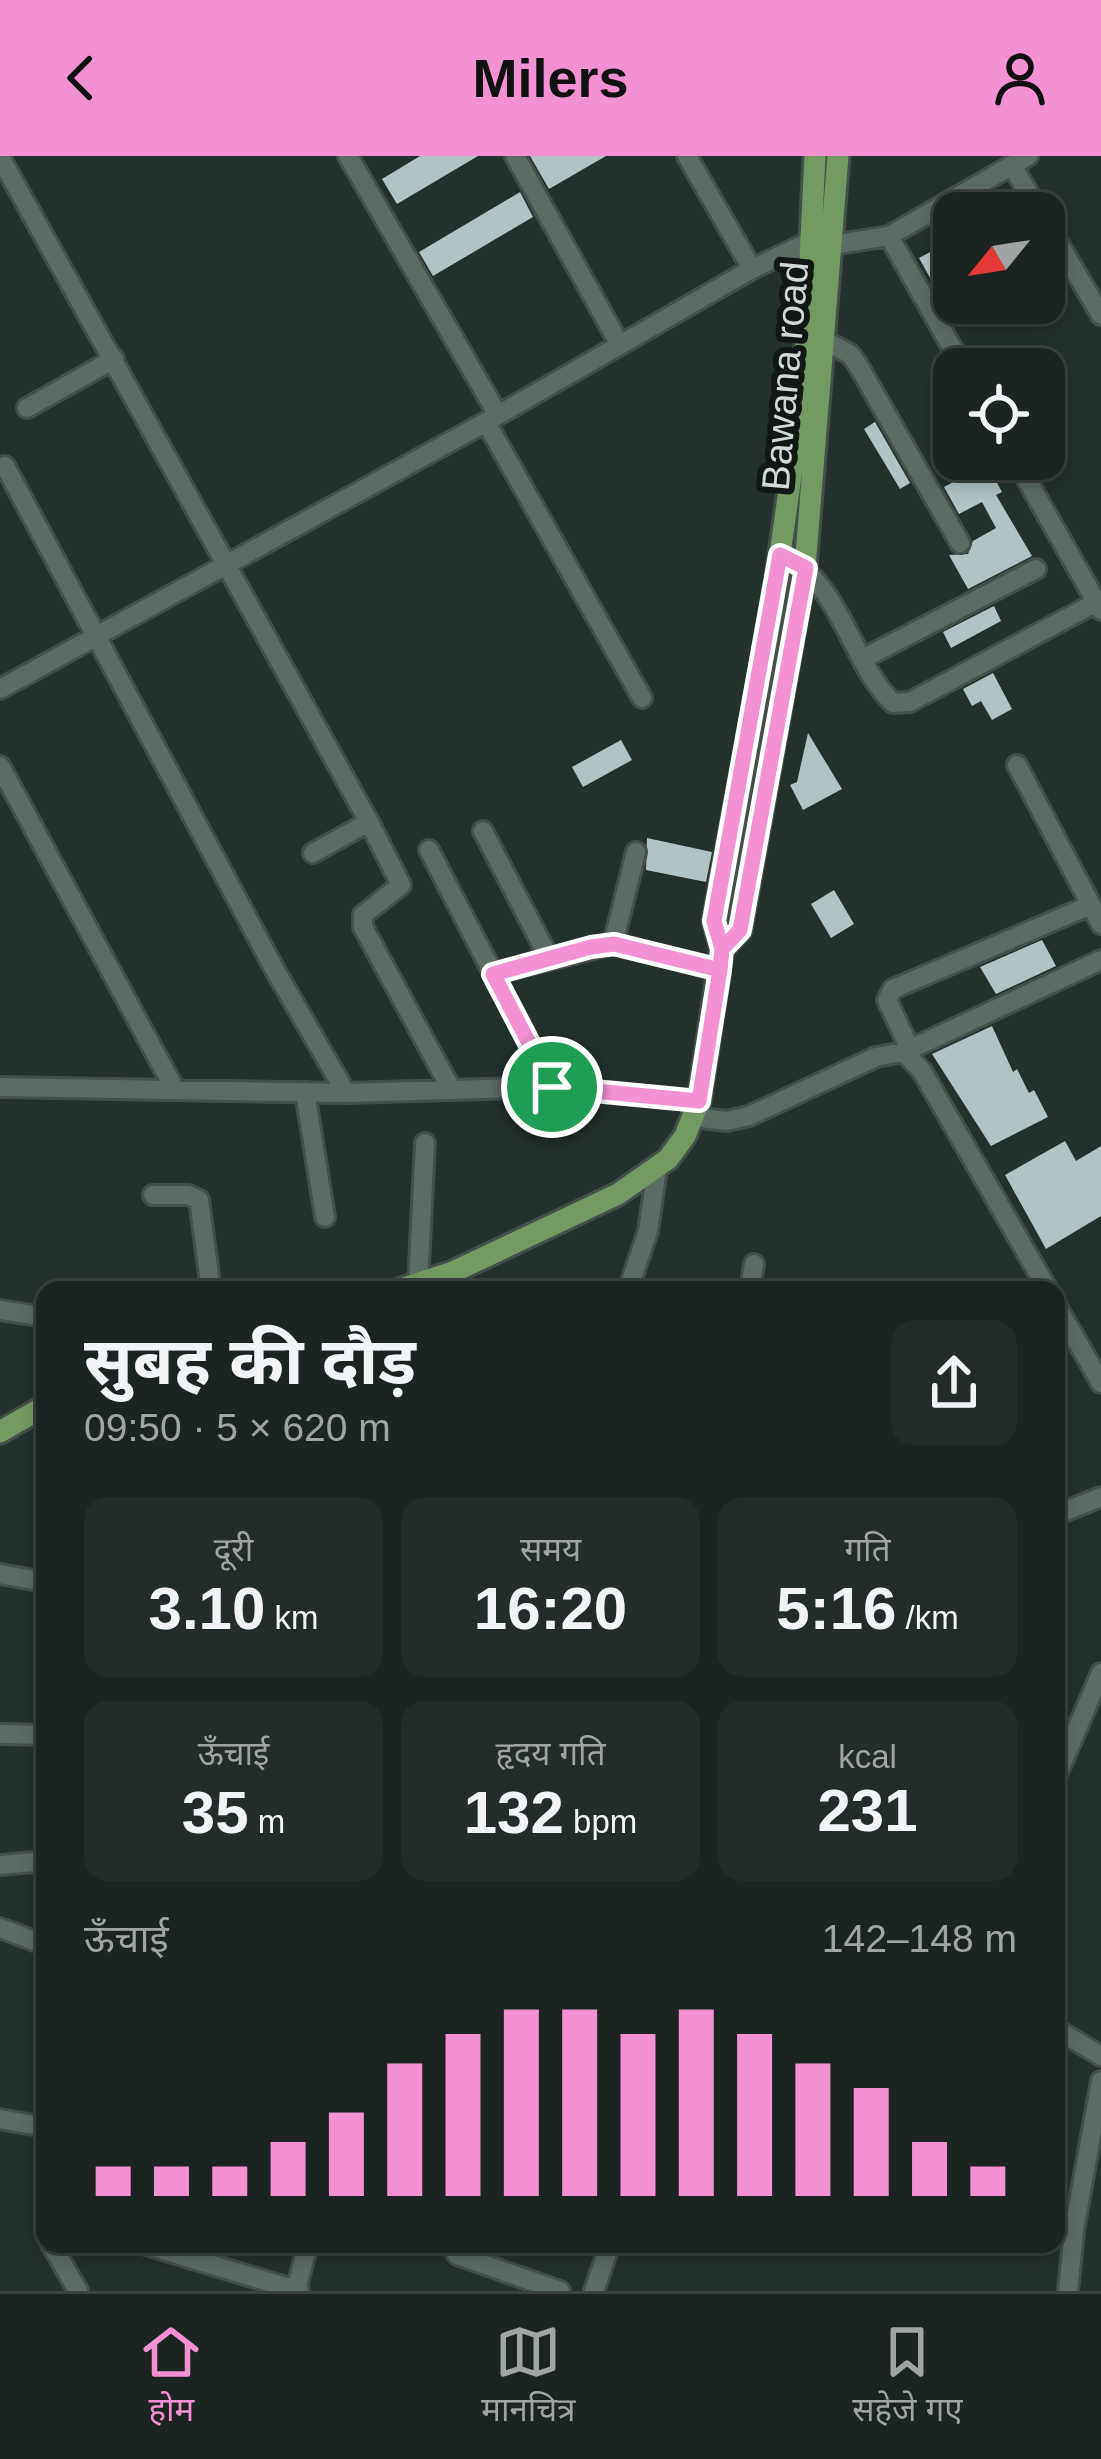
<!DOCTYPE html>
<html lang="hi">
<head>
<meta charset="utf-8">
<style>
  body { margin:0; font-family:Arial,"Noto Sans Devanagari",sans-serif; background:#242c2a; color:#f1f3f6; height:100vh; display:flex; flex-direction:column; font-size:45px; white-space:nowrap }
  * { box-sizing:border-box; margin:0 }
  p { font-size:39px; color:#a0a4a5 }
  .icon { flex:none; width:66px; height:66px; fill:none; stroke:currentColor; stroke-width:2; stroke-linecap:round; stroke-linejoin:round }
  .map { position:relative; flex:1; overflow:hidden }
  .panel { position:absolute; left:36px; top:1125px; width:1029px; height:972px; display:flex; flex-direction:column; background:#1b2421; border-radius:24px; box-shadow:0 6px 18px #0003,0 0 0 3px #39413f }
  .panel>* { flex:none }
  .needle { width:78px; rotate:240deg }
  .buttons { position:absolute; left:933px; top:36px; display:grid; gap:24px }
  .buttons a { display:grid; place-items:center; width:132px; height:132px; border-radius:24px; background:#1b2421; box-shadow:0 6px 18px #0003,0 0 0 3px #39413f; font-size:60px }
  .pin { position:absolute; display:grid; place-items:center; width:102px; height:102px; color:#fff; margin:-51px; border:6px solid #fff; border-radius:50%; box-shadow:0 3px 12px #0007 }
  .round { display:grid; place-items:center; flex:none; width:126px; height:126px; border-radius:24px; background:#242c2a }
  .headline { display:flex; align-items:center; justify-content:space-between; height:204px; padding:0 48px }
  h1 { font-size:66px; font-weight:700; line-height:90px }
  .figures { display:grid; grid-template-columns:repeat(3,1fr); gap:18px; height:204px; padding:12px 48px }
  .figures div { display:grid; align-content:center; border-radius:24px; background:#242c2a; text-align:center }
  .figures b { font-size:60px; font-weight:700 }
  .figures small { font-size:33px; font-weight:400 }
  .figures p { font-size:33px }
  .chart { height:336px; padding:24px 48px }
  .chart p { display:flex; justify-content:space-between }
  .chart svg { width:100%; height:216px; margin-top:12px; stroke:#f491d3; stroke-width:6 }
  header { display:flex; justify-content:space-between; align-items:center; height:156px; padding:0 48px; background:#f491d3; color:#111; font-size:54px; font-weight:700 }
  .dock { display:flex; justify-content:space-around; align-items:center; height:168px; border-top:3px solid #39413f; background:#1b2421; font-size:33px; color:#a0a4a5 }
  .dock a { display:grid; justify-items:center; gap:6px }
  .dock .active { color:#f491d3 }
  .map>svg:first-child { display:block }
  .building { fill:#b2c3c5 }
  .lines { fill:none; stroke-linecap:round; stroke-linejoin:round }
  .minor-casing { stroke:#444e4a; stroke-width:24 }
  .major-casing { stroke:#444e4a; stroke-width:27 }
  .minor { stroke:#5d6b65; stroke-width:18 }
  .major { stroke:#749a64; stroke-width:21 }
  .route-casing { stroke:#fff; stroke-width:24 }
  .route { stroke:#f491d3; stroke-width:15 }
  .labels { text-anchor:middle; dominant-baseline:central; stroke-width:12; stroke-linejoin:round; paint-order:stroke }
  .street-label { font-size:39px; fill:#d1d9d6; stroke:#121715 }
</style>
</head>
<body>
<header><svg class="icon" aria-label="back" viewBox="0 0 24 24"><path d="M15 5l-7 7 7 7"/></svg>Milers<svg class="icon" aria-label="person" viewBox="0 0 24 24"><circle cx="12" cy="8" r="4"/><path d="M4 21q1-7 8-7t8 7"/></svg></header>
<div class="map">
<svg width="1101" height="2135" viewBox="0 0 1101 2135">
  <rect width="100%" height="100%" fill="#24302c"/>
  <path class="building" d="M420 0H478L397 48 382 23Z
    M530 0H606L549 33Z
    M520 36 533 61 433 120 419 96Z
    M954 83V130L939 138 919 102Z
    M875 266 910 327 900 333 864 273Z
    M987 308 1002 336 996 339 1032 400 968 433 949 399 968 398 973 385 996 372 982 346 959 358 944 331Z
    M994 450 1001 465 951 492 943 476Z
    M993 517 1012 553 992 564 981 545 972 550 963 533Z
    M808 577 842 633 803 654 790 629 797 626Z
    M621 584 632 604 583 631 572 611Z
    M647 682 712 696 706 726 646 714Z
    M834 734 854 768 831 782 811 748Z
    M1042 784 1056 810 996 838 980 811Z
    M992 870 1013 916 1017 913 1029 937 1034 934 1048 961 991 990 932 898Z
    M1065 985 1076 1005 1101 990V1060L1046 1093 1005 1019Z"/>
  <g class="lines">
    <defs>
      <path id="minor" d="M348 0 498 259
        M515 0 620 189
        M687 0 752 113
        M0 1 369 666 313 697
        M1012 9 1040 57
        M1044 63 1101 159
        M889 80 964 213
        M825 185 850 198 858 209 960 387
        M27 252 114 203
        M486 266 642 542
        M1015 303 1101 454
        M5 310 276 816 346 937
        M780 399C842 425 849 505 893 547L910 546 1097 446
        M864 502 1036 413
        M0 533 486 266 752 113 809 86 832 89 889 80 1028 0
        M1017 609 1101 768
        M0 610 174 932
        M369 666 401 729 363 759V771L450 931
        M483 675 549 802
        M429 694 552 931
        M613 788 636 696
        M493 818 613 788 720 814
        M910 893 887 844 893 833 1091 749
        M904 896 1101 804
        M0 931 346 937 552 931 699 945
        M305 936 325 1061
        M693 961 727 965 749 960 876 901 904 896 922 915 1048 1134
        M153 1039H188L199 1044 211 1134
        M418 1129 425 987
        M628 1134 648 1075 657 1013
        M750 1134 754 1108
        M1056 1149 1101 1227
        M0 1154 45 1161
        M1056 1359 1101 1341
        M0 1418 45 1426
        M0 1578 45 1579
        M1056 1621 1101 1517
        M0 1709 45 1705
        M0 1772 45 1789
        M1056 1873 1101 1900
        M0 1963 45 1971
        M51 2088 78 2135
        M143 2088 299 2135
        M457 2099 560 2135
        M296 2134 308 2088
        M594 2135 610 2088
        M1068 2135 1074 2074 1101 1925"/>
      <path id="major" d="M722 793 740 774 805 412 838 0
        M398 1134 453 1116 618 1038 668 1003 685 980 699 945 722 793 714 765 772 455 804 227 815 0
        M0 1276 45 1250"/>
    </defs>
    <use href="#minor" class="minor-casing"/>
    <use href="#major" class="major-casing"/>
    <use href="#minor" class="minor"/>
    <use href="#major" class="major"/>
  </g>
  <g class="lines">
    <defs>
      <path id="route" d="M552 931 699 945 720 814 722 793 714 765 780 399 806 412 740 774 722 793 720 814 614 788 591 791 493 818 552 931"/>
    </defs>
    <use href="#route" class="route-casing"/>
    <use href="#route" class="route"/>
  </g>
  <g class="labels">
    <g class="street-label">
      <text transform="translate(785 220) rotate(-85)">Bawana road</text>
    </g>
  </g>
</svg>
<div class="buttons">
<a><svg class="needle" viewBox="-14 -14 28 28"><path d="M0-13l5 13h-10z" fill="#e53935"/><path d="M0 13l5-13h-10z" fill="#a0a4a5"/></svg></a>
<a><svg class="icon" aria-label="locate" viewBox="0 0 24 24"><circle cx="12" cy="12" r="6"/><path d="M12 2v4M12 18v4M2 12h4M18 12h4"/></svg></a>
</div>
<div class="pin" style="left:552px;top:931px;background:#1e9e55"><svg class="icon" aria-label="arrive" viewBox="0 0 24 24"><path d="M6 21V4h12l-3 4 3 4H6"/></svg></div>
<section class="panel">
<div class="headline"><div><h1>सुबह की दौड़</h1><p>09:50 · 5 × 620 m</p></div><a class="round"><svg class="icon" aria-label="share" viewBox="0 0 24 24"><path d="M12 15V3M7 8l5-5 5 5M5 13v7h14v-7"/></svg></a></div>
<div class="figures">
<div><p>दूरी</p><b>3.10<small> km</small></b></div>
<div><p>समय</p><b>16:20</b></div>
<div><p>गति</p><b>5:16<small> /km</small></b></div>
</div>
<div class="figures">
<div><p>ऊँचाई</p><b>35<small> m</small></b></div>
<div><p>हृदय गति</p><b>132<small> bpm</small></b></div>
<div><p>kcal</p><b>231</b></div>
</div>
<div class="chart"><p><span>ऊँचाई</span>142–148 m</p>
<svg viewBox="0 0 160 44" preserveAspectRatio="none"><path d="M5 44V38M15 44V38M25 44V38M35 44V33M45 44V27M55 44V17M65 44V11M75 44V6M85 44V6M95 44V11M105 44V6M115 44V11M125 44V17M135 44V22M145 44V33M155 44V38"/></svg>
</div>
</section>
</div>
<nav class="dock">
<a class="active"><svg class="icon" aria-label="home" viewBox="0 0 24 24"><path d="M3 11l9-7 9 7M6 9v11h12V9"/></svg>होम</a>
<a><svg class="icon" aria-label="map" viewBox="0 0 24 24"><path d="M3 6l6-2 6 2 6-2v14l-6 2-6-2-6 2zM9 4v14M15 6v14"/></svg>मानचित्र</a>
<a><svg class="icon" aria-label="saved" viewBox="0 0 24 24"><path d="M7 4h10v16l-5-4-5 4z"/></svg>सहेजे गए</a>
</nav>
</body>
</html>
